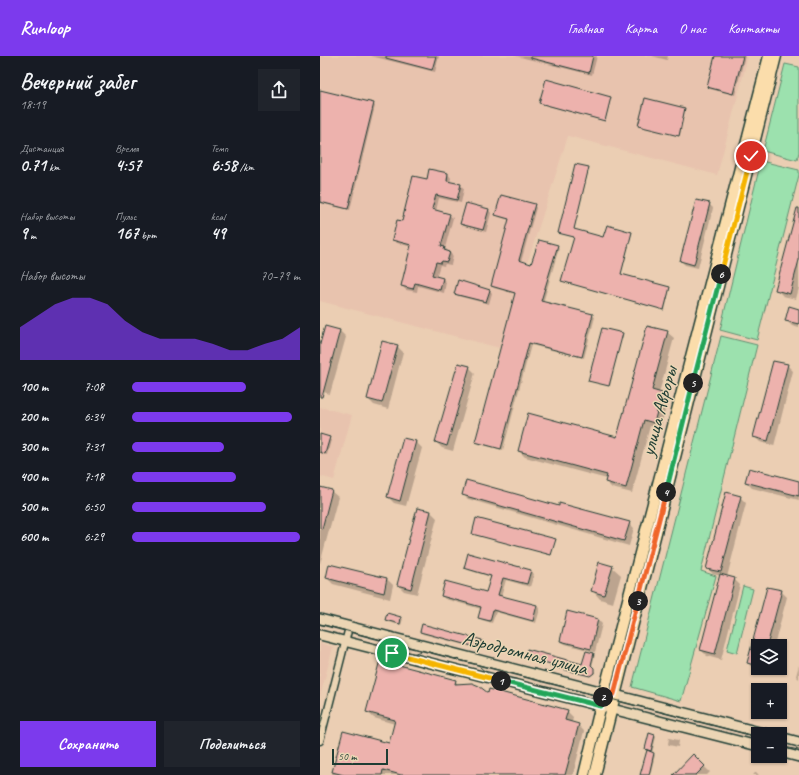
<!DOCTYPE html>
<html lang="ru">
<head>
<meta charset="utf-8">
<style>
  body { margin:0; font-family:Caveat,sans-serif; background:#20242c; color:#f1f3f6; height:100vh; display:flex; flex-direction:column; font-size:15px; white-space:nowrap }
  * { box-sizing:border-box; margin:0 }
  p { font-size:13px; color:#9ea1a6 }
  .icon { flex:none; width:22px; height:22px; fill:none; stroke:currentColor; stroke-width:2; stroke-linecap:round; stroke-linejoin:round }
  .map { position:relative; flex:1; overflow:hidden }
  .panel { display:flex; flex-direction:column; background:#171b24; width:320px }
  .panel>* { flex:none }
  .tools { position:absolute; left:431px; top:583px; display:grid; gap:8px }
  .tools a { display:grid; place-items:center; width:36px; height:36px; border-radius:0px; background:#171b24; box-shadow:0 1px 3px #0004; font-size:20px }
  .scale { position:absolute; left:12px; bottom:10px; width:56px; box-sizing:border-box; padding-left:4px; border:2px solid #1f3d34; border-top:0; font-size:11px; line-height:14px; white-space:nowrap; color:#1f3d34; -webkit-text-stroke:3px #ebd5b4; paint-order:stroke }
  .pin { position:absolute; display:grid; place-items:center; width:34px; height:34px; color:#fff; margin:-17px; border:2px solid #fff; border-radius:50%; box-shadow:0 1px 4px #0007 }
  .km { position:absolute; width:20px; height:20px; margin:-10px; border-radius:50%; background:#222; color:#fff; font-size:11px; line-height:20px; text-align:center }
  .round { display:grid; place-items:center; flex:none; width:42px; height:42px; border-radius:0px; background:#20242c }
  .headline { display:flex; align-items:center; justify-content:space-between; height:68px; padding:0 20px }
  h1 { font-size:22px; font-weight:700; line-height:30px }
  .metrics { display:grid; grid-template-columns:repeat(3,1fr); gap:6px; height:68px; padding:4px 20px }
  .metrics div { display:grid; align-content:center }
  .metrics b { font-size:17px; font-weight:700 }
  .metrics small { font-size:11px; font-weight:400 }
  .metrics p { font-size:11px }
  .chart { height:112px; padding:8px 20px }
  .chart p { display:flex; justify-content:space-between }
  .chart svg { width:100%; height:72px; margin-top:4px; fill:#7c3aed; opacity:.7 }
  .primary-button { display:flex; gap:8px; margin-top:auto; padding:8px 20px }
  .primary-button a { flex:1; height:46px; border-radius:0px; background:#7c3aed; color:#fff; font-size:16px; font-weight:700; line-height:46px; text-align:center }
  .primary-button a+a { background:#20242c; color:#f1f3f6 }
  ul { padding:0 20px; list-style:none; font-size:13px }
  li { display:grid; grid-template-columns:64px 48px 1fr; align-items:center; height:30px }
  li i { height:10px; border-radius:5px; background:#7c3aed }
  header { display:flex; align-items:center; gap:24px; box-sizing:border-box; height:56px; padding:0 20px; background:#7c3aed; color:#fff }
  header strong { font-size:19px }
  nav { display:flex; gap:22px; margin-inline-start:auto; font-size:14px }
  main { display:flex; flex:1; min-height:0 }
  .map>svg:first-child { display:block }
  .built { fill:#e8c3ae }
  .green { fill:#9ce1ae; stroke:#5e8f71 }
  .shadow { fill:#0003 }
  .building { fill:#edb2ad; stroke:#1f3d34 }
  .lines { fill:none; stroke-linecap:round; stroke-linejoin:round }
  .street-casing { stroke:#1f3d34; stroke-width:9 }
  .secondary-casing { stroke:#1f3d34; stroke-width:12 }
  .primary-casing { stroke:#1f3d34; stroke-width:13 }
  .street { stroke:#ebd5b4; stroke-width:6 }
  .secondary { stroke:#ebd5b4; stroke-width:9 }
  .primary { stroke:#fbddab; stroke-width:10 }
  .tram { stroke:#1f3d34; stroke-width:1 }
  .split-1-casing { stroke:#fff; stroke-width:8 }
  .split-2-casing { stroke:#fff; stroke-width:8 }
  .split-3-casing { stroke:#fff; stroke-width:8 }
  .split-4-casing { stroke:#fff; stroke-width:8 }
  .split-5-casing { stroke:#fff; stroke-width:8 }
  .split-6-casing { stroke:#fff; stroke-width:8 }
  .split-7-casing { stroke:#fff; stroke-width:8 }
  .split-1 { stroke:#f5b400; stroke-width:5 }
  .split-2 { stroke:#22a559; stroke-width:5 }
  .split-3 { stroke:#f0652b; stroke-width:5 }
  .split-4 { stroke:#f0652b; stroke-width:5 }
  .split-5 { stroke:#22a559; stroke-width:5 }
  .split-6 { stroke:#22a559; stroke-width:5 }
  .split-7 { stroke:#f5b400; stroke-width:5 }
  .labels { text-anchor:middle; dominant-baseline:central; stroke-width:3; stroke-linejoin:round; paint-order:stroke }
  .street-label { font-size:20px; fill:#1f3d34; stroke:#ebd5b4 }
</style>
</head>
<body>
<header>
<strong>Runloop</strong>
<nav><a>Главная</a><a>Карта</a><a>О нас</a><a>Контакты</a></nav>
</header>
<main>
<section class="panel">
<div class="headline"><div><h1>Вечерний забег</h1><p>18:19</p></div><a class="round"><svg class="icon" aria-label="share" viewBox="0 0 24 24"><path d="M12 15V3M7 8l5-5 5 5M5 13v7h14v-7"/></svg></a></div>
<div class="metrics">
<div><p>Дистанция</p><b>0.71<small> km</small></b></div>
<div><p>Время</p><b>4:57</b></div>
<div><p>Темп</p><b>6:58<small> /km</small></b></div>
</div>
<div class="metrics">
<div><p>Набор высоты</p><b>9<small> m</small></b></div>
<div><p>Пульс</p><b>167<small> bpm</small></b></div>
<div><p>kcal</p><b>49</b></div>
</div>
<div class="chart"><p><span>Набор высоты</span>70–79 m</p>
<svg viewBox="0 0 160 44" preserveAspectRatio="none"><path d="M0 44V24L10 17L20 10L30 6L40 6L50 10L60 20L70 27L80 31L90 31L100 31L110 34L120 38L130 38L140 34L150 31L160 24V44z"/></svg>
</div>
<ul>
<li><b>100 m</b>7:08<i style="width:68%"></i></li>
<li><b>200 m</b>6:34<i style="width:95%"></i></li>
<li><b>300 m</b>7:31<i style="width:55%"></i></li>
<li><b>400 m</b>7:18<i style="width:62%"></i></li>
<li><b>500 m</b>6:50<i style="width:80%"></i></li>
<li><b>600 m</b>6:29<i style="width:100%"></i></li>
</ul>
<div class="primary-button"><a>Сохранить</a><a>Поделиться</a></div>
</section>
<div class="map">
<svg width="479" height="719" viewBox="0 0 479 719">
  <rect width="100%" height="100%" fill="#ebceb3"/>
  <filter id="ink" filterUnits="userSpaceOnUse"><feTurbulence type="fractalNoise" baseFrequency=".025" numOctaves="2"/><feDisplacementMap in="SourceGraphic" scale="8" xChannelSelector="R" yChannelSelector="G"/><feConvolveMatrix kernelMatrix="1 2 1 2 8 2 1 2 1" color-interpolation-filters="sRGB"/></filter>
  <g filter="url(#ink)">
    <path class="built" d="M0 0H425L428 1 397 119 248 80 180 292 0 245Z
      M0 351 32 359 14 424 0 420Z
      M0 587 13 591 0 641Z"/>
    <path class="green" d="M465 8 479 11V96L477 104 443 95Z
      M441 105 479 114V119L437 284 400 274Z
      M401 280 437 289 381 515 396 520 361 645 312 631Z
      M423 530 433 533 417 597 407 594Z"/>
    <path class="shadow" d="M51 0H119L115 16Z
      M196 0H277L272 19Z
      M332 0H348L347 4Z
      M396 0H425L415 39 390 33 388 31Z
      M226 24 291 42 285 65 221 48Z
      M0 35 53 48 55 50 30 154 0 147Z
      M325 44 365 53 360 79 319 70Z
      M269 112 254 174 284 182 312 177 301 219 350 232 345 254 243 225 255 181 239 177Z
      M110 114 128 118 131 122 130 127 141 129 144 133 141 147 119 142 116 155 129 159 133 162 125 192 133 200 131 209 125 208 124 210 120 209 116 221 123 223 126 226 124 237 98 230 97 236 86 234 82 230 92 191 77 187 73 184 107 124Z
      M389 148 393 152 378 212 365 209 361 205Z
      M214 149 216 152 201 206 212 209 237 190 239 192 223 247 272 259 275 261 264 302 211 289 183 394 159 388 156 386 196 238 174 232 172 230 190 164 179 161 177 159Z
      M169 154 171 157 166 176 144 170 141 167Z
      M479 160V232L476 243 463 240 457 234Z
      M170 234 172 237 169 248 138 240 135 237Z
      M479 254V272L472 270 466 264Z
      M20 275 26 281 10 338 0 335V291Z
      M347 276 354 282 339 337 342 338 348 344 340 372 330 370 312 437 292 432 286 426 287 423 205 401 199 395 298 382Z
      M302 278 290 330 270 325Z
      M77 290 83 296 68 353 54 349 48 343Z
      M467 309 473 315 454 390 440 386 434 380Z
      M149 311 155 317 133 395 122 392 116 386Z
      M0 379 11 384 7 399 0 397Z
      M84 383 96 386 102 392 86 450 74 447 68 441Z
      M426 426H479V444L432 432Z
      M0 432 11 435 18 441 0 508Z
      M143 438 239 451 309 467 314 472 309 490 148 443Z
      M420 441 426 447 407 521 414 523 420 529 401 604 387 600 381 594 401 520 393 518 387 512Z
      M111 456 117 462 97 538 84 535 78 529Z
      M149 498 211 515 214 518 210 531 186 524 181 541 217 550 220 553 216 567 176 556 172 567 162 564 159 561 161 553 125 543 122 540 167 537 171 521 148 514 145 512Z
      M10 509 67 523 73 529 70 543 13 528 7 522Z
      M292 511 301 519 293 547 280 543 272 534Z
      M461 535 467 541 454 590H438V612H449L447 616 434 613 428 607Z
      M67 558 81 562 83 563 81 569 68 566 66 564Z
      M278 564 282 568 275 596 245 588 241 584Z
      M101 576 161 585 163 587 161 593 103 578Z
      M273 598 275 599 272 610 275 617 271 620 233 610 232 608 206 600 263 609Z
      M479 609V623L476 620Z
      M135 625 139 629 169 639 247 655 253 661 252 667 258 669 264 675 253 719H12L24 676 70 689 75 668 54 662 47 656Z
      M334 679 336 681 332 697 335 699 330 719H321L328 695 326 693Z
      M349 682 358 684 359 685 358 691 349 689 348 688Z
      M373 700 390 716 387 719H354Z
      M436 716 439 719H433Z"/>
    <path class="building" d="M66 0H116L112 14 66 2Z
      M211 0H273L269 17 211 2Z
      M395 0H423L413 38 387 31Z
      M226 23 291 41 285 65 219 47Z
      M0 34 54 47 28 153 0 146Z
      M325 42 365 52 359 80 318 70Z
      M255 108 269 111 254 173 283 181 287 169 312 176 301 218 350 231 344 254 241 225 254 181 238 177Z
      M109 113 128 117 127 125 141 128 137 144 116 139 112 153 130 158 121 190 125 191 124 194 130 196 127 206 122 205 121 207 116 206 112 219 123 222 120 234 95 227 93 233 81 230 91 189 72 184 77 164 82 165 93 120 107 123Z
      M181 139 215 148 199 204 211 208 219 184 238 189 221 245 273 258 262 301 209 287 181 393 155 386 195 237 171 230 189 163 175 159Z
      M376 144 390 147 374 209 360 205Z
      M146 147 169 153 163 174 140 168Z
      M477 152H479V204L470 238 455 234Z
      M138 224 170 234 166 246 134 238Z
      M469 250 479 253V268L465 265Z
      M5 270 20 274 2 341H0V288Z
      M327 270 348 275 332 334 342 337 334 367 324 364 306 432 285 426 287 419 198 395 208 357 297 381Z
      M282 272 303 277 289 330 268 325Z
      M62 285 78 289 62 347 47 343Z
      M453 305 468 308 448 385 433 381Z
      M138 307 150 310 127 390 115 386Z
      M0 378 10 381 5 398 0 396Z
      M83 382 96 385 80 445 67 441Z
      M429 412 479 425V440L425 426Z
      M146 424 239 450V447L310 466 304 485 142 439Z
      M0 431 12 434 2 473 0 472Z
      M406 436 421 440 401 516 386 513Z
      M97 452 111 455 91 533 77 529Z
      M156 462 236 483 231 499 152 478Z
      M148 497 211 514 207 528 183 522 178 539 217 549 213 565 173 554 170 565 158 562 161 551 121 540 125 525 166 536 171 520 144 512Z
      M279 506 293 510 284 539 271 535Z
      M9 508 67 522 64 537 6 522Z
      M400 518 415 522 395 598 380 594Z
      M447 531 462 534 447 590H438V610L427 607Z
      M247 555 278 563 271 593 240 585Z
      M67 557 81 561 80 568 65 564Z
      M102 568 162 584 160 592 100 576Z
      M207 593 262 608 266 595 274 597 271 609 274 612V617L270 620 230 610 231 608 205 601Z
      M60 604 136 624 135 628 152 627 159 630 168 637 169 633 248 654 245 664 259 668 245 719H81L63 714 62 719H24L12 716 23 675 69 687 75 664 46 656Z
      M329 677 335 679 331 695 325 693Z
      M327 694 334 697 329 719H320Z
      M373 698 385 710 376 719H353Z"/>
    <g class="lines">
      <defs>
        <path id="street" d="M0 685 29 571"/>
        <path id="secondary" d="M0 563 447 678
          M0 579 438 690
          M460 681 479 686
          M460 696 479 701"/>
        <path id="primary" d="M264 719 284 636 449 0
          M275 719 456 0"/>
      </defs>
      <use href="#street" class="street-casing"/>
      <use href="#secondary" class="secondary-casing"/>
      <use href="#primary" class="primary-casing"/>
      <use href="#street" class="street"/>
      <use href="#secondary" class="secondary"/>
      <use href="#primary" class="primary"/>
      <path class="tram" d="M0 568 438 681
        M59 587C67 592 77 598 76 608
        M79 609C84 601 93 597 102 595
        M160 611 169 619 174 634
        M175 634C180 625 186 623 196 623
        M460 690 479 694"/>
    </g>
  </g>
  <g class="lines" filter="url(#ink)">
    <defs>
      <path id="split-1" d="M72 597 181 625"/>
      <path id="split-2" d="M181 625 281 650 283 641"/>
      <path id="split-3" d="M283 641 284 636 294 638 318 545"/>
      <path id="split-4" d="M318 545 346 436"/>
      <path id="split-5" d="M346 436 373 327"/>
      <path id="split-6" d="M373 327 401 218"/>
      <path id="split-7" d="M401 218 431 100"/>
    </defs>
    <use href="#split-1" class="split-1-casing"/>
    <use href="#split-2" class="split-2-casing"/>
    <use href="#split-3" class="split-3-casing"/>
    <use href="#split-4" class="split-4-casing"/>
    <use href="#split-5" class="split-5-casing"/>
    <use href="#split-6" class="split-6-casing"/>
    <use href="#split-7" class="split-7-casing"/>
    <use href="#split-1" class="split-1"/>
    <use href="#split-2" class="split-2"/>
    <use href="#split-3" class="split-3"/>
    <use href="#split-4" class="split-4"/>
    <use href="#split-5" class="split-5"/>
    <use href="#split-6" class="split-6"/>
    <use href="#split-7" class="split-7"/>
  </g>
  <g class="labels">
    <g class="street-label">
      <text transform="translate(339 355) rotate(-75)">улица Авроры</text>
      <text transform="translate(205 597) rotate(14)">Аэродромная улица</text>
    </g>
  </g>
</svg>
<div class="tools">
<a><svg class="icon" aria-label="layers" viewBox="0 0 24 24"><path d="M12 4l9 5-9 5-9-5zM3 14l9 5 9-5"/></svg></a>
<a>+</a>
<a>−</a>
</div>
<div class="scale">50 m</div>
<div class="pin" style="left:72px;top:597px;background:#1e9e55"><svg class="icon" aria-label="arrive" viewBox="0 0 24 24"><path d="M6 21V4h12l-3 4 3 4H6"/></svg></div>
<div class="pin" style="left:431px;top:100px;background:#d93025"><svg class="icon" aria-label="check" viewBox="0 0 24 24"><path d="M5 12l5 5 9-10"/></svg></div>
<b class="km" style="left:181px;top:625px">1</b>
<b class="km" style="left:283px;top:641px">2</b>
<b class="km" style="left:318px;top:545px">3</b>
<b class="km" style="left:346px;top:436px">4</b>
<b class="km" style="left:373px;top:327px">5</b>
<b class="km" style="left:401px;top:218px">6</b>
</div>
</main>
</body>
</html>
